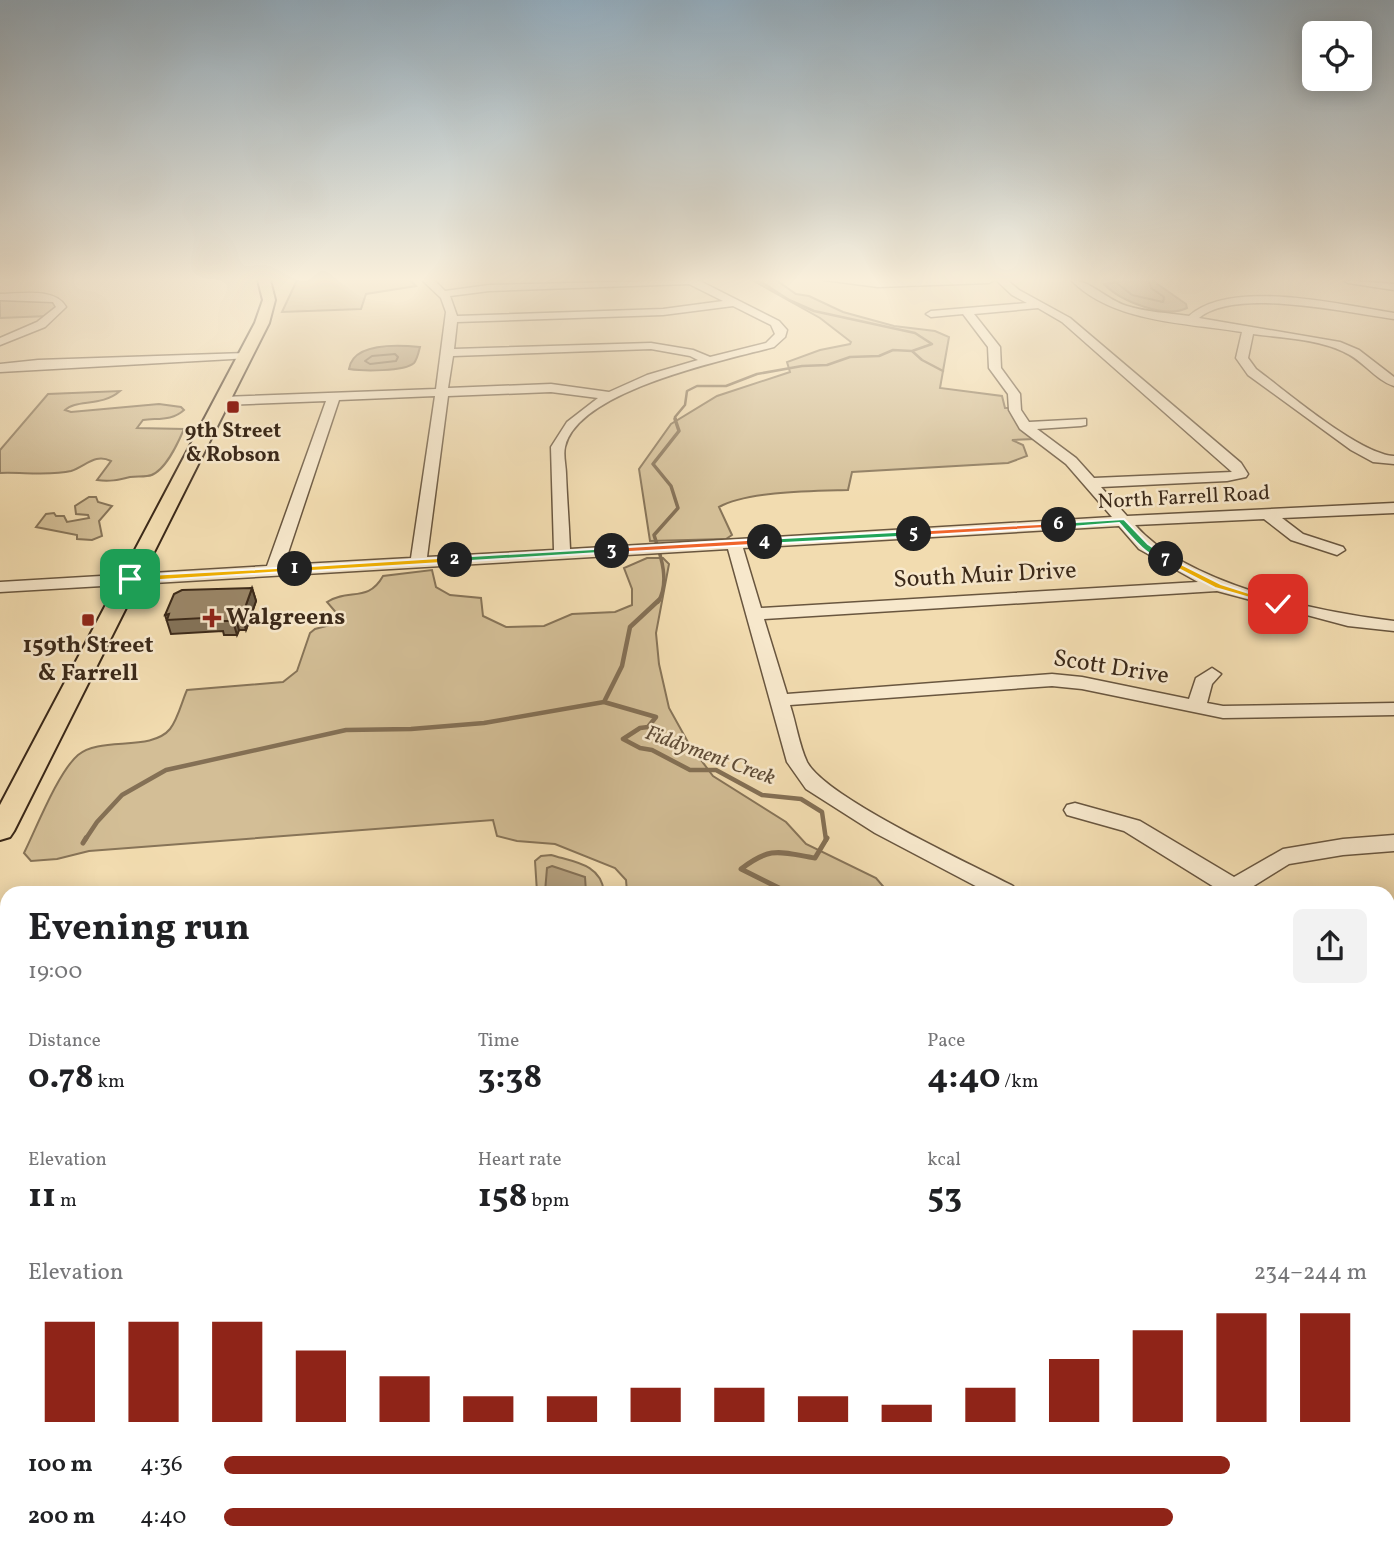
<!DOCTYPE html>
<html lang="en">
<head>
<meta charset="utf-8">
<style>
  body { margin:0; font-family:Vollkorn,serif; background:#f2f2f2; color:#202124; height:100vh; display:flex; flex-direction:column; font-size:26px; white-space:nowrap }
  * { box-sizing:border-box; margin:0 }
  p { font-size:23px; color:#757577 }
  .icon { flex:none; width:38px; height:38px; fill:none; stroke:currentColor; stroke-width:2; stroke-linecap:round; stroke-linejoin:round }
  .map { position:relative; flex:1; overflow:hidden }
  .drawer { position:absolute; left:0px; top:886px; width:1395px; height:674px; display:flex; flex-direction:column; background:#fff; border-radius:21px 21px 0 0; box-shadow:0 4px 18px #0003 }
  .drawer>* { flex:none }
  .controls { position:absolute; left:1302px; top:21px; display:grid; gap:14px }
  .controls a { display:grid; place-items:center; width:70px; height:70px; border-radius:10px; background:#fff; box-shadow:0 4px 18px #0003; font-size:35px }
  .pin { position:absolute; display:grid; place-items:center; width:60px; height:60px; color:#fff; margin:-30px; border-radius:14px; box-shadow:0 4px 10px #0006 }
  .km { position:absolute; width:35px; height:35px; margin:-18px; border-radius:50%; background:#222; color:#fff; font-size:19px; line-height:35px; text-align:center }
  .round { display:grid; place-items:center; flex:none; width:74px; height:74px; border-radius:10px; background:#f2f2f2 }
  .head { display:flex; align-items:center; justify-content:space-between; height:119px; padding:0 28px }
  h1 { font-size:38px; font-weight:700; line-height:52px }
  .figures { display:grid; grid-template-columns:repeat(3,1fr); gap:10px; height:119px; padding:7px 28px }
  .figures div { display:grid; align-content:center }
  .figures b { font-size:35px; font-weight:700 }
  .figures small { font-size:19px; font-weight:400 }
  .figures p { font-size:19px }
  .chart { height:196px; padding:14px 28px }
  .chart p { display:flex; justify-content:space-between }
  .chart svg { width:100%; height:126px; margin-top:7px; stroke:#8f2418; stroke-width:6 }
  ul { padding:0 28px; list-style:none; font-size:23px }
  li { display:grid; grid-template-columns:112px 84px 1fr; align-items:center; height:52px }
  li i { height:18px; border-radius:9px; background:#8f2418 }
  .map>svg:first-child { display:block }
  .green { fill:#d3be96; stroke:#877458; stroke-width:2 }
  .water { fill:#b49f7d; stroke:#847055; stroke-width:2 }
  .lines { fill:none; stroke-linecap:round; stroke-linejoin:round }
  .shore { stroke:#78644b; stroke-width:2 }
  .stream-far4 { stroke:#847055; stroke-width:2.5 }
  .stream-far3 { stroke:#847055; stroke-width:3.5 }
  .stream-far2 { stroke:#847055; stroke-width:4.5 }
  .stream-far1 { stroke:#847055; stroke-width:5 }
  .stream { stroke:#847055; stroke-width:7 }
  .minor-casing { stroke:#69563f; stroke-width:3 }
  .major-casing { stroke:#3b2919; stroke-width:4 }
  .minor { fill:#f7e8cc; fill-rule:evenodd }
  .major { fill:#f2dcb0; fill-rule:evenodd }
  .wall { fill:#847359; stroke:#3b2919; stroke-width:2 }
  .shaded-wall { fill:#6c5e49; stroke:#3b2919; stroke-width:2 }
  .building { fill:#9a8668; stroke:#3b2919; stroke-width:2 }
  .split-1 { fill:#f5b400; stroke:#fff; stroke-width:2 }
  .split-2 { fill:#f5b400; stroke:#fff; stroke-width:2 }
  .split-3 { fill:#22a559; stroke:#fff; stroke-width:2 }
  .split-4 { fill:#f0652b; stroke:#fff; stroke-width:2 }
  .split-5 { fill:#22a559; stroke:#fff; stroke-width:2 }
  .split-6 { fill:#f0652b; stroke:#fff; stroke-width:2 }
  .split-7 { fill:#22a559; stroke:#fff; stroke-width:2 }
  .split-8 { fill:#f5b400; stroke:#fff; stroke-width:2 }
  .poi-dot { fill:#8f2418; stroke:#f7e8cc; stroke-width:2.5 }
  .labels { text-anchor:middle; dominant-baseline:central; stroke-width:5; stroke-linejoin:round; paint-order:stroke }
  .far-poi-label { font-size:21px; font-weight:bold; fill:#3b2919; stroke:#f7e8cc }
  .far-street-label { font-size:21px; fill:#3b2919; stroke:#f7e8cc }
  .far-water-label { font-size:21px; font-style:italic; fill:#5f4c37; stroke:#f7e8cc }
  .street-label { font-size:24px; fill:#3b2919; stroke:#f7e8cc }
  .poi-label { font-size:24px; font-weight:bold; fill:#3b2919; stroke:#f7e8cc; text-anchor:start }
</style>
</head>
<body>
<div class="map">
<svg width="1394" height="1558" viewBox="0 0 1394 1558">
  <rect width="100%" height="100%" fill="#f2dcb0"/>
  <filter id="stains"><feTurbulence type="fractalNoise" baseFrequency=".00286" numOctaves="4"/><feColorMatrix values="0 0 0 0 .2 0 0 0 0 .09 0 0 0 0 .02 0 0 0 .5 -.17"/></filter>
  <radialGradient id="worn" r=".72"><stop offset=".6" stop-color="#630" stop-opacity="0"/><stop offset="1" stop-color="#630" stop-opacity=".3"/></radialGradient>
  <path class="green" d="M297 280H410L416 286 366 294 361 309 282 312Z
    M752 280H776L796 294 809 296 843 312 894 326 935 331 949 337 940 388 1002 396 1005 408H1010L1033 439 1012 440 1023 445 1027 456 1008 463 852 472 848 490C814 491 748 491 719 507L732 535 726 539 650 541 639 469 671 424 717 396 790 372 787 362 820 350 850 344 851 342 820 318Z
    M0 299 52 302 56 306 48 316 0 318Z
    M120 391C102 407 76 399 65 410L71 412 159 404 181 407 184 410C172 421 158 418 143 420L137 428 184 429C178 443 164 475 147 476 141 477 136 476 130 477 118 480 109 482 97 480L111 461C95 453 86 466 71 471 52 476 21 472 0 473V450L48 394Z
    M89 497H96L98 502 112 506 99 521 102 536 92 540 77 539V535L36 527 46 514 54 513 56 516H64L67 522 89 518 88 515 76 514 75 506Z
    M647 558H663L669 564 656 633 659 664 669 708 689 744 713 776 786 822 806 844 876 878 888 892H627L626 880 615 868 555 844 517 841 497 836 493 820 89 851 57 859 31 861 24 853C36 829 58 772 78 755 100 736 151 752 170 729 178 719 182 701 187 690L283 682 297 671 310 633 315 629 338 623 339 616 327 602C349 588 368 603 383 576L432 570 436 587 450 595 481 598 483 616 506 627 544 626 572 614 615 612 632 605V589L624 568Z
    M551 855C574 862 601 864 604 892H537L535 861 541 856Z
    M1388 1203 1394 1204V1390L1388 1363Z
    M207 1552H998L995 1558H207Z"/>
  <path class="water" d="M1129 280 1153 281 1186 304 1187 308C1165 319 1120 301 1104 284Z
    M420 347C419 351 417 360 414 363 404 372 362 371 349 369 353 342 400 345 420 347Z
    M552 866 585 877 586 892H545L547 868Z
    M1388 1532 1394 1558H1026L1031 1552H1388Z"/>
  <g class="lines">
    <path class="shore" d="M1113 280 1132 295 1163 302 1164 297 1151 288 1149 280
      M395 354 398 357 396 361 370 364 365 361 372 356Z"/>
    <path class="stream-far4" d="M912 351 922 360 943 371
      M676 420 675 417 685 405 687 391 697 386H726L757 374 802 366 827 365 850 357 879 356 893 350 912 351 932 344 915 333 814 311 789 300 758 280"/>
    <path class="stream-far3" d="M658 602C670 582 661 556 654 535L678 508 671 486 653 464 679 431 675 419"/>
    <path class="stream-far2" d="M604 702 622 666 630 627 659 600
      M604 702 656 717 648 727 640 728 623 739 640 748 652 750 690 770H716L762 795 801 799 822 812 826 840
      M85 840 97 822 122 795 166 770 346 730 411 729 484 723 604 702"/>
    <path class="stream-far1" d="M83 843 86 838
      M787 892 741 869C771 846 779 852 815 858L827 838"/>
    <path class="stream" d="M953 1552V1558"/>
    <defs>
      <path id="minor" d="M422 280H434L445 291 489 285 698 280 779 321 787 330 785 337 774 347C726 360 578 390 565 447 563 455 566 466 566 474 567 499 569 524 570 549L1112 517 1066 464 1020 429 1009 410 1008 394 989 368 988 347 963 314 931 317 926 314 931 311 1027 303 1012 295 996 280H1007L1019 290 1070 318 1241 463 1248 474 1246 477 1227 481 1101 487 1127 516 1394 503V513L1282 518 1303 534 1343 547 1345 550 1337 555 1291 540 1264 519 1135 525C1188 585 1317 612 1394 621V631L1348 626 1217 591 764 619 787 694 1052 674 1082 677 1189 699 1196 678 1212 668 1221 674 1212 684 1207 703 1223 706 1394 703V715L1223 718 1082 689 1052 686 790 705C796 723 799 745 807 762 826 798 971 864 1013 886L1017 892H987L875 833 806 789 787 762 728 549 0 592V582L267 566 326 401 223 405 217 401 223 397 436 389 446 312 441 298ZM689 284 723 301 663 309 457 316 450 296 489 291ZM733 306 771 325 775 334 766 343 710 357 693 350 651 343 454 349 457 322 663 315ZM1038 308 1062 322 1232 472 1094 478 1076 458 1037 429 1081 426 1086 425V419L1029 422 1021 410 1020 394 1001 368 1000 347 974 314ZM651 349 690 356 698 360 647 375 609 392 551 384 448 388 453 356ZM551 392 598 398 567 422 551 447 554 550 427 557 448 396ZM435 396 411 558 284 565 339 400ZM1119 526 1139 549 1198 582 761 608 743 548Z
        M824 280H994L989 283 878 287Z
        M1071 280C1090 280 1107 300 1127 306 1146 312 1168 313 1189 316 1231 278 1341 305 1394 313V319C1348 313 1236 287 1199 318L1340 342 1359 350 1394 377V386C1375 380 1363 360 1344 352 1318 339 1282 338 1253 334L1248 358 1256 369C1287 392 1359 454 1394 456V464L1373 462 1351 450 1248 375 1236 358 1242 332C1187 323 1113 323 1071 280Z
        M1343 280 1394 284V290L1348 283Z
        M0 294C20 294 55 287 66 307L45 327 0 345V338L37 322 56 307 53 302 0 300Z
        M246 353 252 356 250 358 0 372V364L38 360Z
        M1075 803 1140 821 1234 877 1283 849 1343 839 1394 835V851L1343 855 1289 864 1244 892H1219V890L1124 831 1067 815 1064 810 1067 805Z
        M1388 1061 1394 1062V1084L1388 1083Z
        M7 1137V1163L0 1164V1138Z
        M7 1504V1552H17L15 1558H0V1507Z
        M358 1552H396V1558H358Z"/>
      <path id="major" d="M258 280H270L275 300 269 323 14 831 10 837 0 840V805L255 323 263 300Z"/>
    </defs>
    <use href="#minor" class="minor-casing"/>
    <use href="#major" class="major-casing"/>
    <use href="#minor" class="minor"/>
    <use href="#major" class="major"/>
  </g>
  <path class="wall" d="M252 588 256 601 246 630H239L237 635H224L223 631 171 634 165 615Z"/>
  <path class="shaded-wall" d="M252 588 256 601 246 630 242 616Z
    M235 616 239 630 237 635 233 621Z"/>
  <path class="building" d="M252 588 242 616H235L233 621H220L222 617 167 620 169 614 165 615 174 594 182 590Z"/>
  <linearGradient id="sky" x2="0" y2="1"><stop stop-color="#93acbd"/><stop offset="0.56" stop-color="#f9efdb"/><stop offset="1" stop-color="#f9efdb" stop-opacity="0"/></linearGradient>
  <rect width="1394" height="499" fill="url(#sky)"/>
  <path class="split-1" d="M295 567 299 569 298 571 130 582 125 579 130 576Z"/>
  <path class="split-2" d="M455 557 458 558V562L295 572 290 569 295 567Z"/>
  <path class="split-3" d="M612 548 615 552 455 562 451 560 455 557Z"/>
  <path class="split-4" d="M765 539 768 544 612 553 608 551 612 548Z"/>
  <path class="split-5" d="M914 531 917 536 765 544 760 542 765 539Z"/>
  <path class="split-6" d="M1059 523 1062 527 914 536 910 534 914 531Z"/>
  <path class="split-7" d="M1124 519 1148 544 1169 558V561C1150 562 1131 536 1119 523L1059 528 1055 525 1059 523Z"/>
  <path class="split-8" d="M1163 558H1169L1221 584 1283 604 1278 606 1215 588 1163 561Z"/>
  <g class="poi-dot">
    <rect x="226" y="400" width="14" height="14" rx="3.5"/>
    <path d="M208.5 607.5h7v7h7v7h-7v7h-7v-7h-7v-7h7z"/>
    <rect x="81" y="613" width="14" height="14" rx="3.5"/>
  </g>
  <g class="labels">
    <g class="far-poi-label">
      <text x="233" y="431">9th Street<tspan x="233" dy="24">&amp; Robson</tspan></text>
    </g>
    <g class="far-street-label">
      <text transform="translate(1184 498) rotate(-3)">North Farrell Road</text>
    </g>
    <g class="far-water-label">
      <text transform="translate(710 756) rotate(20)">Fiddyment Creek</text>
    </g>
    <g class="street-label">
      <text transform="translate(985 576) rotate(-3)">South Muir Drive</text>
      <text transform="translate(1111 668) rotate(9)">Scott Drive</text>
    </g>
    <g class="poi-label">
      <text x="226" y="618">Walgreens</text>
      <text x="88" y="646" text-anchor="middle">159th Street<tspan x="88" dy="28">&amp; Farrell</tspan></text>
    </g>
  </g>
  <rect width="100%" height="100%" filter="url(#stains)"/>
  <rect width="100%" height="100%" fill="url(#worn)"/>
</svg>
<div class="controls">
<a><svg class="icon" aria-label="locate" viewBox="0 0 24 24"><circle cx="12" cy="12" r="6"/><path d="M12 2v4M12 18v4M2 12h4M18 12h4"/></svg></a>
</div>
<div class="pin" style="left:130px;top:579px;background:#1e9e55"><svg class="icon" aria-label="arrive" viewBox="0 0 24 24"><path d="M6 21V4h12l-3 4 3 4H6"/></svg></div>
<div class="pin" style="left:1278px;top:604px;background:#d93025"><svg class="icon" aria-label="check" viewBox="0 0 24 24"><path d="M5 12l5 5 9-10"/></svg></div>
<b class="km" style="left:295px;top:569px">1</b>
<b class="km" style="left:455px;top:560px">2</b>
<b class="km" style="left:612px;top:551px">3</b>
<b class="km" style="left:765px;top:542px">4</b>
<b class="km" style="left:914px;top:534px">5</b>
<b class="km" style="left:1059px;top:525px">6</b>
<b class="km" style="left:1166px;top:559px">7</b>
<section class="drawer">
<div class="head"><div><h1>Evening run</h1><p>19:00</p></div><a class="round"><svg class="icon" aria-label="share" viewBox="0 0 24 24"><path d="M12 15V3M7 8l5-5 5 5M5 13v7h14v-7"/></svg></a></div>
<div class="figures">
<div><p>Distance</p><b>0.78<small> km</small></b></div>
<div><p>Time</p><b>3:38</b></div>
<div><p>Pace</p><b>4:40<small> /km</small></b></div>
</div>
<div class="figures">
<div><p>Elevation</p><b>11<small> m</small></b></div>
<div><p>Heart rate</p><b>158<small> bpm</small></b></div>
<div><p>kcal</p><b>53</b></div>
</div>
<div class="chart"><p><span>Elevation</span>234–244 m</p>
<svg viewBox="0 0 160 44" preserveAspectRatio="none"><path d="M5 44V9M15 44V9M25 44V9M35 44V19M45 44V28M55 44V35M65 44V35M75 44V32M85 44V32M95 44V35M105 44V38M115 44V32M125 44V22M135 44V12M145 44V6M155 44V6"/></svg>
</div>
<ul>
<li><b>100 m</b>4:36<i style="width:88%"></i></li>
<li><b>200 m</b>4:40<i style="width:83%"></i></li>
</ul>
</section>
</div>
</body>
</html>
